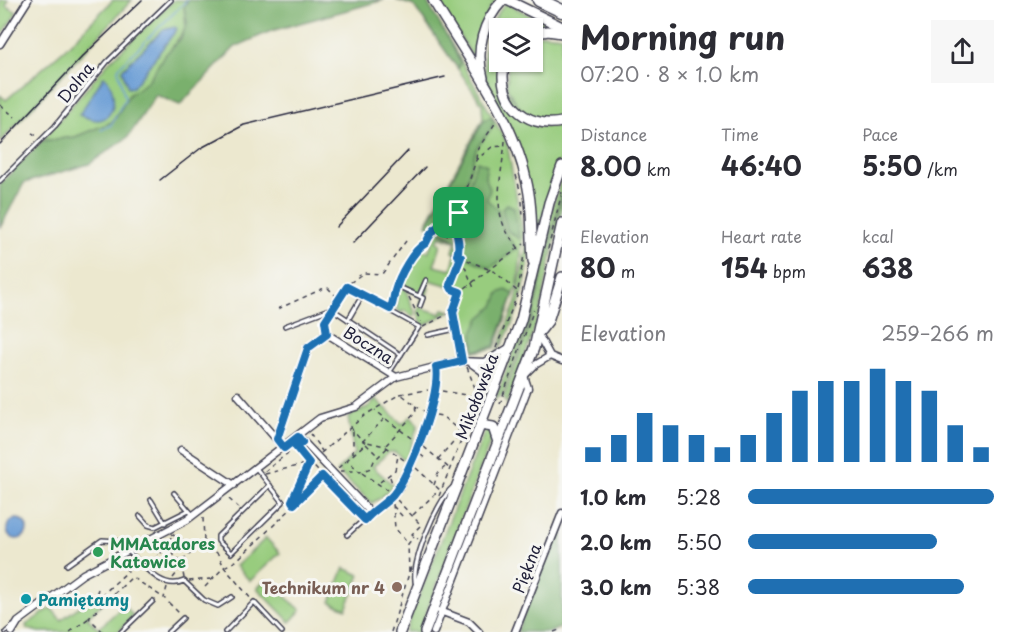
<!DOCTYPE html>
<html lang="en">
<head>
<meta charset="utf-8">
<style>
  body { margin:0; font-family:"Playpen Sans",sans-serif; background:#f7f7f7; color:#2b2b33; height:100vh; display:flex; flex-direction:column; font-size:22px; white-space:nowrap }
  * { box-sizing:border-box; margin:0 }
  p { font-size:20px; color:#7c7c81 }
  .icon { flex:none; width:33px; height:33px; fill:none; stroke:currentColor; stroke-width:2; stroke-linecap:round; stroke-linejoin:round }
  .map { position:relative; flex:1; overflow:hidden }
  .sheet { display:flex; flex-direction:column; background:#fff; width:450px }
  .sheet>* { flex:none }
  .tools { position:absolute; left:489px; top:18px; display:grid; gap:12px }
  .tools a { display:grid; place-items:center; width:54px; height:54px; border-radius:0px; background:#fff; box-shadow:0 2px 4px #0004; font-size:30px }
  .pin { position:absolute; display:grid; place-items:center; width:51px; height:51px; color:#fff; margin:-26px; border-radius:12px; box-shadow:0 3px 9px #0006 }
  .round { display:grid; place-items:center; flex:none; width:63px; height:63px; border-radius:0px; background:#f7f7f7 }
  .head { display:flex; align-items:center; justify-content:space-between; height:102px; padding:0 18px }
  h1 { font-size:33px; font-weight:700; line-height:45px }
  .stats { display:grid; grid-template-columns:repeat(3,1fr); gap:9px; height:102px; padding:6px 18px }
  .stats div { display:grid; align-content:center }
  .stats b { font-size:26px; font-weight:700 }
  .stats small { font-size:16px; font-weight:400 }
  .stats p { font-size:16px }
  .chart { height:168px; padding:12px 18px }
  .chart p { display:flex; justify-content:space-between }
  .chart svg { width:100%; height:108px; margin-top:6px; stroke:#1f6fb2; stroke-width:6 }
  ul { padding:0 18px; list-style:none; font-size:20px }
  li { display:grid; grid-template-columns:96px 72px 1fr; align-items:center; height:45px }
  li i { height:15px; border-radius:8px; background:#1f6fb2 }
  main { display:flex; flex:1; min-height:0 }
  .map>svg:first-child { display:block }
  .green { fill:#98cc7e; stroke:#5d775c; stroke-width:1.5 }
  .forest { fill:#7ab06d; stroke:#4e6954; stroke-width:1.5 }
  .water { fill:#6b9dd5; stroke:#466088; stroke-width:1.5 }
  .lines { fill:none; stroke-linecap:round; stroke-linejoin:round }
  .stream { stroke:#6b9dd5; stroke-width:1.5 }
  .lane-casing { stroke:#404051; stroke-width:6 }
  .street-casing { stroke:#404051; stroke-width:9 }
  .secondary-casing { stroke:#404051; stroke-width:12 }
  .highway-casing { stroke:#404051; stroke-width:15 }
  .path { stroke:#404051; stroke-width:1.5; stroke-dasharray:4.5 4.5; stroke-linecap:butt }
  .lane { stroke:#fff; stroke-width:3 }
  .street { stroke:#fff; stroke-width:6 }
  .secondary { stroke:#fff; stroke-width:9 }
  .highway { stroke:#fff; stroke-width:12 }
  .rail { stroke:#22223b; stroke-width:1.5 }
  .route-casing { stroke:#fff; stroke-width:12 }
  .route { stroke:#1f6fb2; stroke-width:8 }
  .leisure-dot { fill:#2e9e5b; stroke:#f6f6f2; stroke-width:2 }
  .education-dot { fill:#8d6e63; stroke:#f6f6f2; stroke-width:2 }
  .culture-dot { fill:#0f9aa8; stroke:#f6f6f2; stroke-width:2 }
  .labels { text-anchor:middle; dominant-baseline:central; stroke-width:6; stroke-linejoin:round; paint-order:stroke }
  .street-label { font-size:16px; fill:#22223b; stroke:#f6f6f2 }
  .leisure-label { font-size:16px; font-weight:bold; fill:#27864d; stroke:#f6f6f2; text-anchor:start }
  .education-label { font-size:16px; font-weight:bold; fill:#785e54; stroke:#f6f6f2; text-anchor:end }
  .culture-label { font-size:16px; font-weight:bold; fill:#0d838f; stroke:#f6f6f2; text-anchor:start }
</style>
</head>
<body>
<main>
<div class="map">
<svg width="562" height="632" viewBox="0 0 562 632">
  <rect width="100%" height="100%" fill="#f6f6f2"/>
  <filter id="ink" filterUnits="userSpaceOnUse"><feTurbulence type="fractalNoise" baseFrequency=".0167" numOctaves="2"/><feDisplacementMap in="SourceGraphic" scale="12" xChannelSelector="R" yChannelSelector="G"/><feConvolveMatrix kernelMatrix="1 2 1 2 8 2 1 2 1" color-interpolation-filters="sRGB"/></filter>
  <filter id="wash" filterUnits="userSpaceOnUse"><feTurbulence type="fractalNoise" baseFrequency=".008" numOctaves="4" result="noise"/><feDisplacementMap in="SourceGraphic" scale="24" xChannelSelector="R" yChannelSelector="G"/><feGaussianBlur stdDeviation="1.35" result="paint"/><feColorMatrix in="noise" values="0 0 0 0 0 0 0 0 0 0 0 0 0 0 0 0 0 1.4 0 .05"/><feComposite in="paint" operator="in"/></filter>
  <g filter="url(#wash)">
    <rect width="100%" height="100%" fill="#ece8cf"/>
    <path class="green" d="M0 0H8L6 6 17 12 0 38Z
      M113 0H132L0 142V95L6 100 65 49Z
      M174 0H188L184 7 186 28 147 82 129 95 111 123 75 137 42 141 107 64Z
      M437 0H497L489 9 476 62Z
      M506 3 553 27 533 30 500 28V62H502L499 83 536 126H562V157L551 183 536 246 534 206 486 78C481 50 486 25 506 3Z
      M543 34 562 36V120L542 121 522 112 507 88 508 62H532L533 37Z
      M451 43 507 143 523 234 518 283 495 348 474 352 472 341 466 343 460 316 455 317 454 313 464 290 451 285 462 256 459 255 460 241 426 224 483 119 482 104 458 69 460 63Z
      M512 147C517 163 524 180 527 196 536 248 525 310 496 354L516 302 527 243 526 198Z
      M562 176V189L532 315 502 395 495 400 530 308 549 220Z
      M562 195V208L539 315 507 404 504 397 533 317Z
      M437 231C449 237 461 239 457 254L453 252 456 241 440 236 437 242 441 244 434 266 451 270 455 256 460 257 450 286 429 280 426 286 429 288 422 308 441 314 443 309 451 311 423 326 418 313 427 279 419 295 405 289 415 312 414 317 404 310 402 313 397 310V290L419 248 428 252Z
      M376 399 402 424 411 416 418 425 406 462 395 452H388L373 467 393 485 382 497 372 503 337 471 354 454 348 417 368 407Z
      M486 428 493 434 419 632H405Z
      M266 538 280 553 250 581 236 566Z
      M344 568 360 575 346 609 330 602Z
      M266 580 301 610 290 622 257 588Z
      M96 594 104 602 87 617 98 629 124 605 133 616 118 632H39L27 629 26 625 51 608 61 620Z"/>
    <path class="forest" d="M188 0H384L271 31 235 47 180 105 156 95 128 137 89 164 24 183 0 228V184L42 141 75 137 114 121 129 95 147 82 164 56 181 38 187 23 184 7Z
      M396 0H426L451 43 460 63 458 69 414 6Z
      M491 117 494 120 491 129 476 149 458 212 442 219 436 228 427 224 484 120Z
      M477 161 487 165 485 176 490 189 487 200 498 209 504 231 517 249 490 268 462 256 456 222Z
      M507 204 514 207C515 220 519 225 519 239L507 230 502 209Z
      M506 290 514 294 494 346 474 351 473 333 480 318 494 306 499 293Z
      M562 519V627L550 632H517Z"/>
    <path class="water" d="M175 27 177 29 133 87 128 88 122 70 163 30Z
      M104 76C116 86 119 118 98 120 92 120 85 117 79 115Z
      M7 529a10 10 0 1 1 20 0a10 10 0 1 1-20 0Z"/>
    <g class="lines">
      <path class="stream" d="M101 130 111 125 125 99 118 69 120 66 187 0"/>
    </g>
  </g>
  <g filter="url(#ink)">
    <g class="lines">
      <defs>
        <path id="lane" d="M0 181 55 126 107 62 171 0
          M397 286 419 296 426 280
          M419 296 423 298 420 306
          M332 309 401 355
          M390 309C394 302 393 298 395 291 399 276 413 250 426 243L431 232
          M348 320 359 301
          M285 326 330 309
          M327 334 325 321 347 287 419 327 389 373
          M428 335 455 329
          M256 468 283 502 231 553 218 541V536L270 485
          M174 493 192 514
          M151 500 165 523
          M140 516 148 525 155 527 187 511
          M347 535 371 513
          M129 552C144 566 162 591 184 581L204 600 218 606 232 597
          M67 565 102 540 118 541 125 552
          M416 585C409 566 437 500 453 487
          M6 632 13 626
          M121 632 153 601
          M168 632 183 618
          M225 632 254 602 282 632"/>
        <path id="street" d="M0 44 28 0
          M452 289 460 292 453 312 462 361
          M538 334 550 356 562 361
          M471 363 482 371 493 392
          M238 395 284 448
          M299 437 371 513C378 507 387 502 393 495 411 474 441 394 436 367
          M277 439 308 348 327 334 396 377
          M181 450 234 485
          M440 611 469 622 479 632
          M12 632 18 622 83 574 187 520 320 418 356 407 396 377 458 361 485 362 510 347
          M434 632 528 388 524 376 535 365 550 356
          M515 632 562 513"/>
        <path id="secondary" d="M433 0C466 56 512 115 526 179 533 206 531 233 533 261
          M507 0 562 27
          M532 34 548 31 562 33
          M505 62C495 98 524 130 562 122
          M483 78C475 50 483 21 503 0
          M541 330 548 321 562 277
          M480 425 493 427 498 442
          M400 632 521 320 549 203 562 166
          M425 632 534 348 562 223"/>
        <path id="highway" d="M539 0 562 11"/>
      </defs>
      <use href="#lane" class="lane-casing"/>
      <use href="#street" class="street-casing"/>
      <use href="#secondary" class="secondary-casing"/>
      <use href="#highway" class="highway-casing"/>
      <path class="path" d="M0 105 15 117
        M32 133 37 136
        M505 141C503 168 492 205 506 230 509 237 515 242 519 249
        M476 159 477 150 496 122
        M516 175 521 194
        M522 201 523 217
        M459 213 476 160 492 147 504 146
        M436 230 443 220 459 213C450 228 463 240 457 255
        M436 230 458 241
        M548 249 562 192
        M451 253 495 272 517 291
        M461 258 474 288
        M350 283 363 273 382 274 406 241
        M451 284 461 258
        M465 288 524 244
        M409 297 421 322
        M278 309 322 289 328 288 335 295
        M423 327 448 314
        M496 348 517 296 524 255
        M467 367 478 396
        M442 391 484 398
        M500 404 534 309
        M415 406 424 411
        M436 415 442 416 463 434
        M386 419 411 438
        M350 427 363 441 385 418 375 410
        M353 431V453
        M310 434 322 451
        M366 444 377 455
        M386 445 416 412 415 405 401 394
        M424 447 450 469
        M296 448 361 516
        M387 448 374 461 371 468 360 472 347 460 366 443 363 441 385 446 404 460
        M321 453 365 415 400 394 428 390
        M421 455 427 460
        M438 459 460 434
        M338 468 346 461
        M416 468 441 491
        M340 471H357
        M264 472 298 445
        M362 473 387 490
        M265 474 309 463
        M390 477 392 483
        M380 482 395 470 398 456
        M434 485 438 473 445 467
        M439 496 483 386
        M229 499 239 508
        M397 500 421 525 412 534 418 539
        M295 502 321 476
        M393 504 395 528 408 544
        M297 506 292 501 309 463
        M393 506 404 518
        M413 515 439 490
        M203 518 204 541
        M171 534 197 547 204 541 218 554 224 567 236 561 295 505
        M171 537 167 548 181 562
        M152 547 158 555
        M170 549 184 542
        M148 566 166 548
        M409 572 408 544 414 537
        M173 578 181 568
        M184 578 181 562 197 548
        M189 581 211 579
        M167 587 164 598 180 614
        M205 587 224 567 252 600
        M98 589 97 592 106 601
        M101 596 128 571 121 563
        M70 632 89 618
        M103 632 89 618 132 577 164 598
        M391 632 411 567
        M554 632 562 629"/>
      <use href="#lane" class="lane"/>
      <use href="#street" class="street"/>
      <use href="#secondary" class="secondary"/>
      <use href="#highway" class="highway"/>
      <path class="rail" d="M0 144 82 57 142 0
        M160 180 201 148 244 125 445 77
        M336 227 408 151
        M353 243 425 167"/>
    </g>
  </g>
  <g class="lines" filter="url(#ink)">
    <defs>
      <path id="route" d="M459 213C450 228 463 240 457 255L461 257 450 285 452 289 460 292 453 312 462 361 436 367C441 394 411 473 393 495 385 504 373 510 365 520L322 476 294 504 292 501 309 463 296 447 302 442 298 437 284 448 277 439 308 348 327 334 325 321 347 287 390 309C394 302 393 298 395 291 399 276 413 250 426 243 433 227 444 221 459 213Z"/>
    </defs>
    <use href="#route" class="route-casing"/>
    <use href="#route" class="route"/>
  </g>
  <circle class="leisure-dot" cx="98" cy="552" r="6"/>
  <circle class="education-dot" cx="397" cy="587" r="6"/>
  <circle class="culture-dot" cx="26" cy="599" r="6"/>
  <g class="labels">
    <g class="street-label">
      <text transform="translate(75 82) rotate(-51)">Dolna</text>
      <text transform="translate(369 344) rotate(32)">Boczna</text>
      <text transform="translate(476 396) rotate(-69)">Mikołowska</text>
      <text transform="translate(526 568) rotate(-69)">Piękna</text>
    </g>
    <g class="leisure-label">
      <text x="110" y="543">MMAtadores<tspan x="110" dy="18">Katowice</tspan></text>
    </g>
    <g class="education-label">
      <text x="385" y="587">Technikum nr 4</text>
    </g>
    <g class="culture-label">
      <text x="38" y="599">Pamiętamy</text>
    </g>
  </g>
</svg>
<div class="tools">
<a><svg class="icon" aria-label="layers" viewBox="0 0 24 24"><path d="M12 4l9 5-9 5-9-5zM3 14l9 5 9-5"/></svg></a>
</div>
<div class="pin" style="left:459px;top:213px;background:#1e9e55"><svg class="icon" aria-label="arrive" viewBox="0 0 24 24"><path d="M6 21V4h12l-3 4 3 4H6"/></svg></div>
</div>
<section class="sheet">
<div class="head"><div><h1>Morning run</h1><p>07:20 · 8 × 1.0 km</p></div><a class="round"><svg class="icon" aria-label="share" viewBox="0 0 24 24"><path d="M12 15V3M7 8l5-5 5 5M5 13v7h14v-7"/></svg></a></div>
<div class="stats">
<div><p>Distance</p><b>8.00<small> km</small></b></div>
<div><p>Time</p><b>46:40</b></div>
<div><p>Pace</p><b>5:50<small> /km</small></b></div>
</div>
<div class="stats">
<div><p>Elevation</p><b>80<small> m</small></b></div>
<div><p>Heart rate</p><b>154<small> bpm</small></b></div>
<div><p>kcal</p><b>638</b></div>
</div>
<div class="chart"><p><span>Elevation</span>259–266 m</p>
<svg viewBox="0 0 160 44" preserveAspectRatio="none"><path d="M5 44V38M15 44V33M25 44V24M35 44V29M45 44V33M55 44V38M65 44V33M75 44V24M85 44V15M95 44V11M105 44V11M115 44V6M125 44V11M135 44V15M145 44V29M155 44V38"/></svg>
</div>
<ul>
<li><b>1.0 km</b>5:28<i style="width:100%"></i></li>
<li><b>2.0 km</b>5:50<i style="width:77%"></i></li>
<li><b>3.0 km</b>5:38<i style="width:88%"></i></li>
</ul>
</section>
</main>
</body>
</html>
